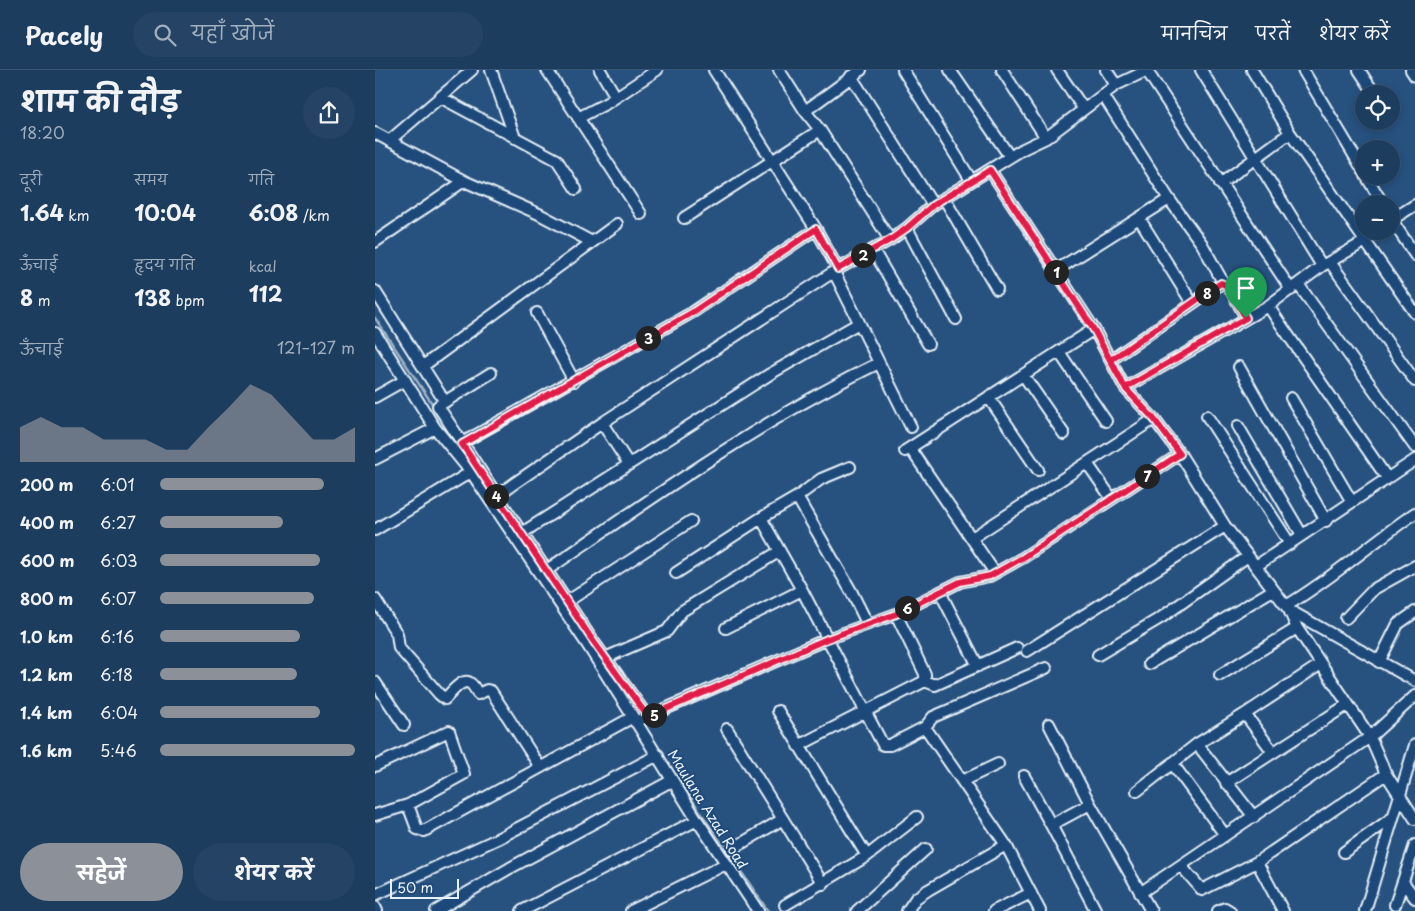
<!DOCTYPE html>
<html lang="hi">
<head>
<meta charset="utf-8">
<style>
  body { margin:0; font-family:"Playpen Sans","Playpen Sans Deva",sans-serif; background:#254465; color:#f1f3f6; height:100vh; display:flex; flex-direction:column; font-size:19px; white-space:nowrap }
  * { box-sizing:border-box; margin:0 }
  p { font-size:16px; color:#a0aebd }
  .icon { flex:none; width:28px; height:28px; fill:none; stroke:currentColor; stroke-width:2; stroke-linecap:round; stroke-linejoin:round }
  .map { position:relative; flex:1; overflow:hidden }
  .side { display:flex; flex-direction:column; background:#1d3d5f; width:375px }
  .side>* { flex:none }
  .fabs { position:absolute; left:980px; top:15px; display:grid; gap:10px }
  .fabs a { display:grid; place-items:center; width:45px; height:45px; border-radius:50%; background:#1d3d5f; box-shadow:0 2px 8px #0003,0 0 0 1px #3b5674; font-size:25px }
  .scale { position:absolute; left:15px; bottom:12px; width:69px; box-sizing:border-box; padding-left:5px; border:2px solid #e8f1f8; border-top:0; font-size:14px; line-height:18px; white-space:nowrap; color:#e8f1f8; -webkit-text-stroke:4px #1f4a7a; paint-order:stroke }
  .pin { position:absolute; display:grid; place-items:center; width:42px; height:42px; color:#fff; margin:-51px -21px; border-radius:50% 50% 50% 0; rotate:-45deg; box-shadow:0 0 5px #0007 }
  .pin .icon { rotate:45deg }
  .km { position:absolute; width:25px; height:25px; margin:-12px; border-radius:50%; background:#222; color:#fff; font-size:14px; line-height:25px; text-align:center }
  .round { display:grid; place-items:center; flex:none; width:52px; height:52px; border-radius:26px; background:#254465 }
  .summary { display:flex; align-items:center; justify-content:space-between; height:85px; padding:0 20px }
  h1 { font-size:28px; font-weight:700; line-height:38px }
  .metrics { display:grid; grid-template-columns:repeat(3,1fr); gap:8px; height:85px; padding:5px 20px }
  .metrics div { display:grid; align-content:center }
  .metrics b { font-size:21px; font-weight:700 }
  .metrics small { font-size:14px; font-weight:400 }
  .metrics p { font-size:14px }
  .chart { height:140px; padding:10px 20px }
  .chart p { display:flex; justify-content:space-between }
  .chart svg { width:100%; height:90px; margin-top:5px; fill:#8c9099; opacity:.7 }
  .cta { display:flex; gap:10px; margin-top:auto; padding:10px 20px }
  .cta a { flex:1; height:58px; border-radius:30px; background:#8c9099; color:#fff; font-size:20px; font-weight:700; line-height:58px; text-align:center }
  .cta a+a { background:#254465; color:#f1f3f6 }
  ul { padding:0 20px; list-style:none; font-size:16px }
  li { display:grid; grid-template-columns:80px 60px 1fr; align-items:center; height:38px }
  li i { height:12px; border-radius:6px; background:#8c9099 }
  header { display:flex; align-items:center; gap:30px; box-sizing:border-box; height:70px; padding:0 25px; background:#1d3d5f; border-bottom:1px solid #3b5674 }
  header strong { font-size:24px }
  nav { display:flex; gap:28px; margin-inline-start:auto; font-size:18px }
  .search { width:350px; height:45px; background:#254465; display:flex; align-items:center; gap:12px; box-sizing:border-box; padding:0 18px; border-radius:28px; color:#a0aebd; font-size:19px }
  main { display:flex; flex:1; min-height:0 }
  .map>svg:first-child { display:block }
  .lines { fill:none; stroke-linecap:round; stroke-linejoin:round }
  .stream { stroke:#9db3c9; stroke-width:2.5 }
  .street-casing { stroke:#e8f1f8; stroke-width:14 }
  .street { stroke:#1f4a7a; stroke-width:10 }
  .route-casing { stroke:#fff; stroke-width:10 }
  .route { stroke:#e11d48; stroke-width:6 }
  .labels { text-anchor:middle; dominant-baseline:central; stroke-width:4; stroke-linejoin:round; paint-order:stroke }
  .street-label { font-size:14px; fill:#e8f1f8; stroke:#1f4a7a }
</style>
</head>
<body>
<header>
<strong>Pacely</strong>
<div class="search"><svg class="icon" aria-label="search" viewBox="0 0 24 24"><circle cx="10" cy="10" r="6"/><path d="M15 15l6 6"/></svg>यहाँ खोजें</div>
<nav><a>मानचित्र</a><a>परतें</a><a>शेयर करें</a></nav>
</header>
<main>
<section class="side">
<div class="summary"><div><h1>शाम की दौड़</h1><p>18:20</p></div><a class="round"><svg class="icon" aria-label="share" viewBox="0 0 24 24"><path d="M12 15V3M7 8l5-5 5 5M5 13v7h14v-7"/></svg></a></div>
<div class="metrics">
<div><p>दूरी</p><b>1.64<small> km</small></b></div>
<div><p>समय</p><b>10:04</b></div>
<div><p>गति</p><b>6:08<small> /km</small></b></div>
</div>
<div class="metrics">
<div><p>ऊँचाई</p><b>8<small> m</small></b></div>
<div><p>हृदय गति</p><b>138<small> bpm</small></b></div>
<div><p>kcal</p><b>112</b></div>
</div>
<div class="chart"><p><span>ऊँचाई</span>121–127 m</p>
<svg viewBox="0 0 160 44" preserveAspectRatio="none"><path d="M0 44V27L10 22L20 27L30 27L40 33L50 33L60 33L70 38L80 38L90 27L100 17L110 6L120 11L130 22L140 33L150 33L160 27V44z"/></svg>
</div>
<ul>
<li><b>200 m</b>6:01<i style="width:84%"></i></li>
<li><b>400 m</b>6:27<i style="width:63%"></i></li>
<li><b>600 m</b>6:03<i style="width:82%"></i></li>
<li><b>800 m</b>6:07<i style="width:79%"></i></li>
<li><b>1.0 km</b>6:16<i style="width:72%"></i></li>
<li><b>1.2 km</b>6:18<i style="width:70%"></i></li>
<li><b>1.4 km</b>6:04<i style="width:82%"></i></li>
<li><b>1.6 km</b>5:46<i style="width:100%"></i></li>
</ul>
<div class="cta"><a>सहेजें</a><a>शेयर करें</a></div>
</section>
<div class="map">
<svg width="1040" height="841" viewBox="0 0 1040 841">
  <rect width="100%" height="100%" fill="#27517f"/>
  <filter id="ink" filterUnits="userSpaceOnUse"><feTurbulence type="fractalNoise" baseFrequency=".02" numOctaves="2"/><feDisplacementMap in="SourceGraphic" scale="10" xChannelSelector="R" yChannelSelector="G"/><feConvolveMatrix kernelMatrix="1 2 1 2 8 2 1 2 1" color-interpolation-filters="sRGB"/></filter>
  <g filter="url(#ink)">
    <g class="lines">
      <path class="stream" d="M0 248 60 338
        M294 696 393 841"/>
      <defs>
        <path id="street" d="M116 0 140 68
          M172 0 266 144
          M225 0 241 27
          M339 0 441 159 463 199
          M404 0 430 41 445 60 515 170
          M528 0 596 110
          M575 0 635 87
          M627 0 671 68
          M682 0 708 38
          M731 0 741 15
          M826 0 947 196
          M877 0 915 63 1040 243
          M928 0 989 102
          M984 0 1000 24
          M1036 0 1040 6
          M772 1 916 220
          M476 6 558 135
          M728 25 794 129 827 174 849 214
          M65 27 182 90 201 119
          M430 41 486 0
          M203 48 232 33 282 0
          M0 63 89 111 164 144 217 172
          M14 71 97 0
          M991 106 1008 134
          M845 114 915 63
          M569 128 622 219
          M309 148 445 60
          M764 148 817 233
          M1016 149 1040 185
          M1016 150 1040 135
          M532 158 581 249
          M0 172 89 111
          M498 180 553 274
          M955 192 1040 311
          M680 201 794 129
          M459 202 536 357
          M923 214 1040 377
          M0 221 70 332
          M893 236 1012 408
          M162 243 199 311
          M719 259 750 318 779 349 805 384 850 456 914 540 922 558 995 667 1011 704 1040 749
          M0 263 60 358 96 402 212 574 258 647
          M684 282 731 351
          M736 290 847 213 853 215 871 248
          M48 296 242 154
          M864 297 951 451
          M116 303 63 336 216 568 273 647
          M649 306 689 364
          M750 318 893 236 947 196 989 172 1002 161
          M0 327 30 310
          M614 328 663 400
          M916 328 977 432
          M832 346 915 474
          M227 353 253 393
          M863 356 927 465
          M87 373 318 242 441 159
          M535 378 620 503
          M530 381 719 259 615 100
          M0 389 60 358
          M712 393 737 429 805 384
          M121 426 227 353 463 199 515 170 532 158 558 135 648 79 671 68 741 15 773 0
          M422 427 446 409 475 397
          M386 448 422 427 476 521 492 553
          M0 460 96 402
          M147 463 395 304 484 253
          M597 468 779 349
          M881 496 1040 390
          M172 500C279 427 386 350 504 293
          M301 503 386 448 427 520 508 675H515L550 657 558 647 671 598
          M565 522 603 596
          M0 529 22 564 24 578 64 624 70 629C75 624 88 606 96 614 99 616 101 621 103 624L112 620 116 621 165 697
          M193 531 316 451
          M911 536C957 509 996 473 1040 443
          M914 540 1040 611
          M971 548 999 519 1040 496
          M351 558 427 520
          M652 581 850 456
          M723 585 787 547 873 486
          M230 588 292 561 307 541 405 481
          M1004 592 1023 554 1040 542
          M774 594 898 520
          M845 605 922 558
          M550 611 560 615 642 578
          M0 612 29 655
          M403 641 492 786
          M260 652 452 569 521 544 585 512 615 506 649 487 737 429
          M674 654 715 734 776 841
          M550 657 587 711
          M352 659 448 814
          M822 674 879 747
          M423 676 550 611V604L521 544
          M898 682 870 644 946 594
          M797 693 850 765
          M623 694 587 711 631 775
          M0 696 74 661 89 704 33 735 0 745
          M649 706 676 755
          M851 713 972 635
          M762 721 822 674 870 644
          M715 734 676 755 721 841
          M33 735 42 759 49 761 258 647 322 750 383 841
          M357 779 408 749
          M969 782 1017 748
          M882 792 908 841
          M807 797 827 820 882 792 1011 704
          M1028 812 1040 828
          M765 823 995 667 1040 626
          M0 825 122 769 283 685
          M410 835 492 786 542 747
          M1020 835 1040 775
          M0 837 2 841
          M61 841 135 798 296 711
          M147 841 322 750
          M256 841 351 794
          M482 841 551 779
          M532 841 541 828 553 820 631 775 665 841
          M619 841 656 823
          M843 841 850 838 855 841
          M990 841 1040 675"/>
      </defs>
      <use href="#street" class="street-casing"/>
      <use href="#street" class="street"/>
    </g>
  </g>
  <g class="lines" filter="url(#ink)">
    <defs>
      <path id="route" d="M871 248 750 318 719 260 615 100 558 135 532 158 515 170 463 199 441 159 318 242 87 374 216 568 273 647 452 569 521 544 585 512 615 506 649 487 805 384 779 349 750 318 736 290 846 213 853 216 871 248"/>
    </defs>
    <use href="#route" class="route-casing"/>
    <use href="#route" class="route"/>
  </g>
  <g class="labels">
    <g class="street-label">
      <text transform="translate(333 739) rotate(58)">Maulana Azad Road</text>
    </g>
  </g>
</svg>
<div class="fabs">
<a><svg class="icon" aria-label="locate" viewBox="0 0 24 24"><circle cx="12" cy="12" r="6"/><path d="M12 2v4M12 18v4M2 12h4M18 12h4"/></svg></a>
<a>+</a>
<a>−</a>
</div>
<div class="scale">50 m</div>
<div class="pin" style="left:871px;top:248px;background:#1e9e55"><svg class="icon" aria-label="arrive" viewBox="0 0 24 24"><path d="M6 21V4h12l-3 4 3 4H6"/></svg></div>
<b class="km" style="left:681px;top:202px">1</b>
<b class="km" style="left:488px;top:185px">2</b>
<b class="km" style="left:273px;top:268px">3</b>
<b class="km" style="left:121px;top:426px">4</b>
<b class="km" style="left:279px;top:645px">5</b>
<b class="km" style="left:532px;top:538px">6</b>
<b class="km" style="left:772px;top:406px">7</b>
<b class="km" style="left:832px;top:223px">8</b>
</div>
</main>
</body>
</html>
